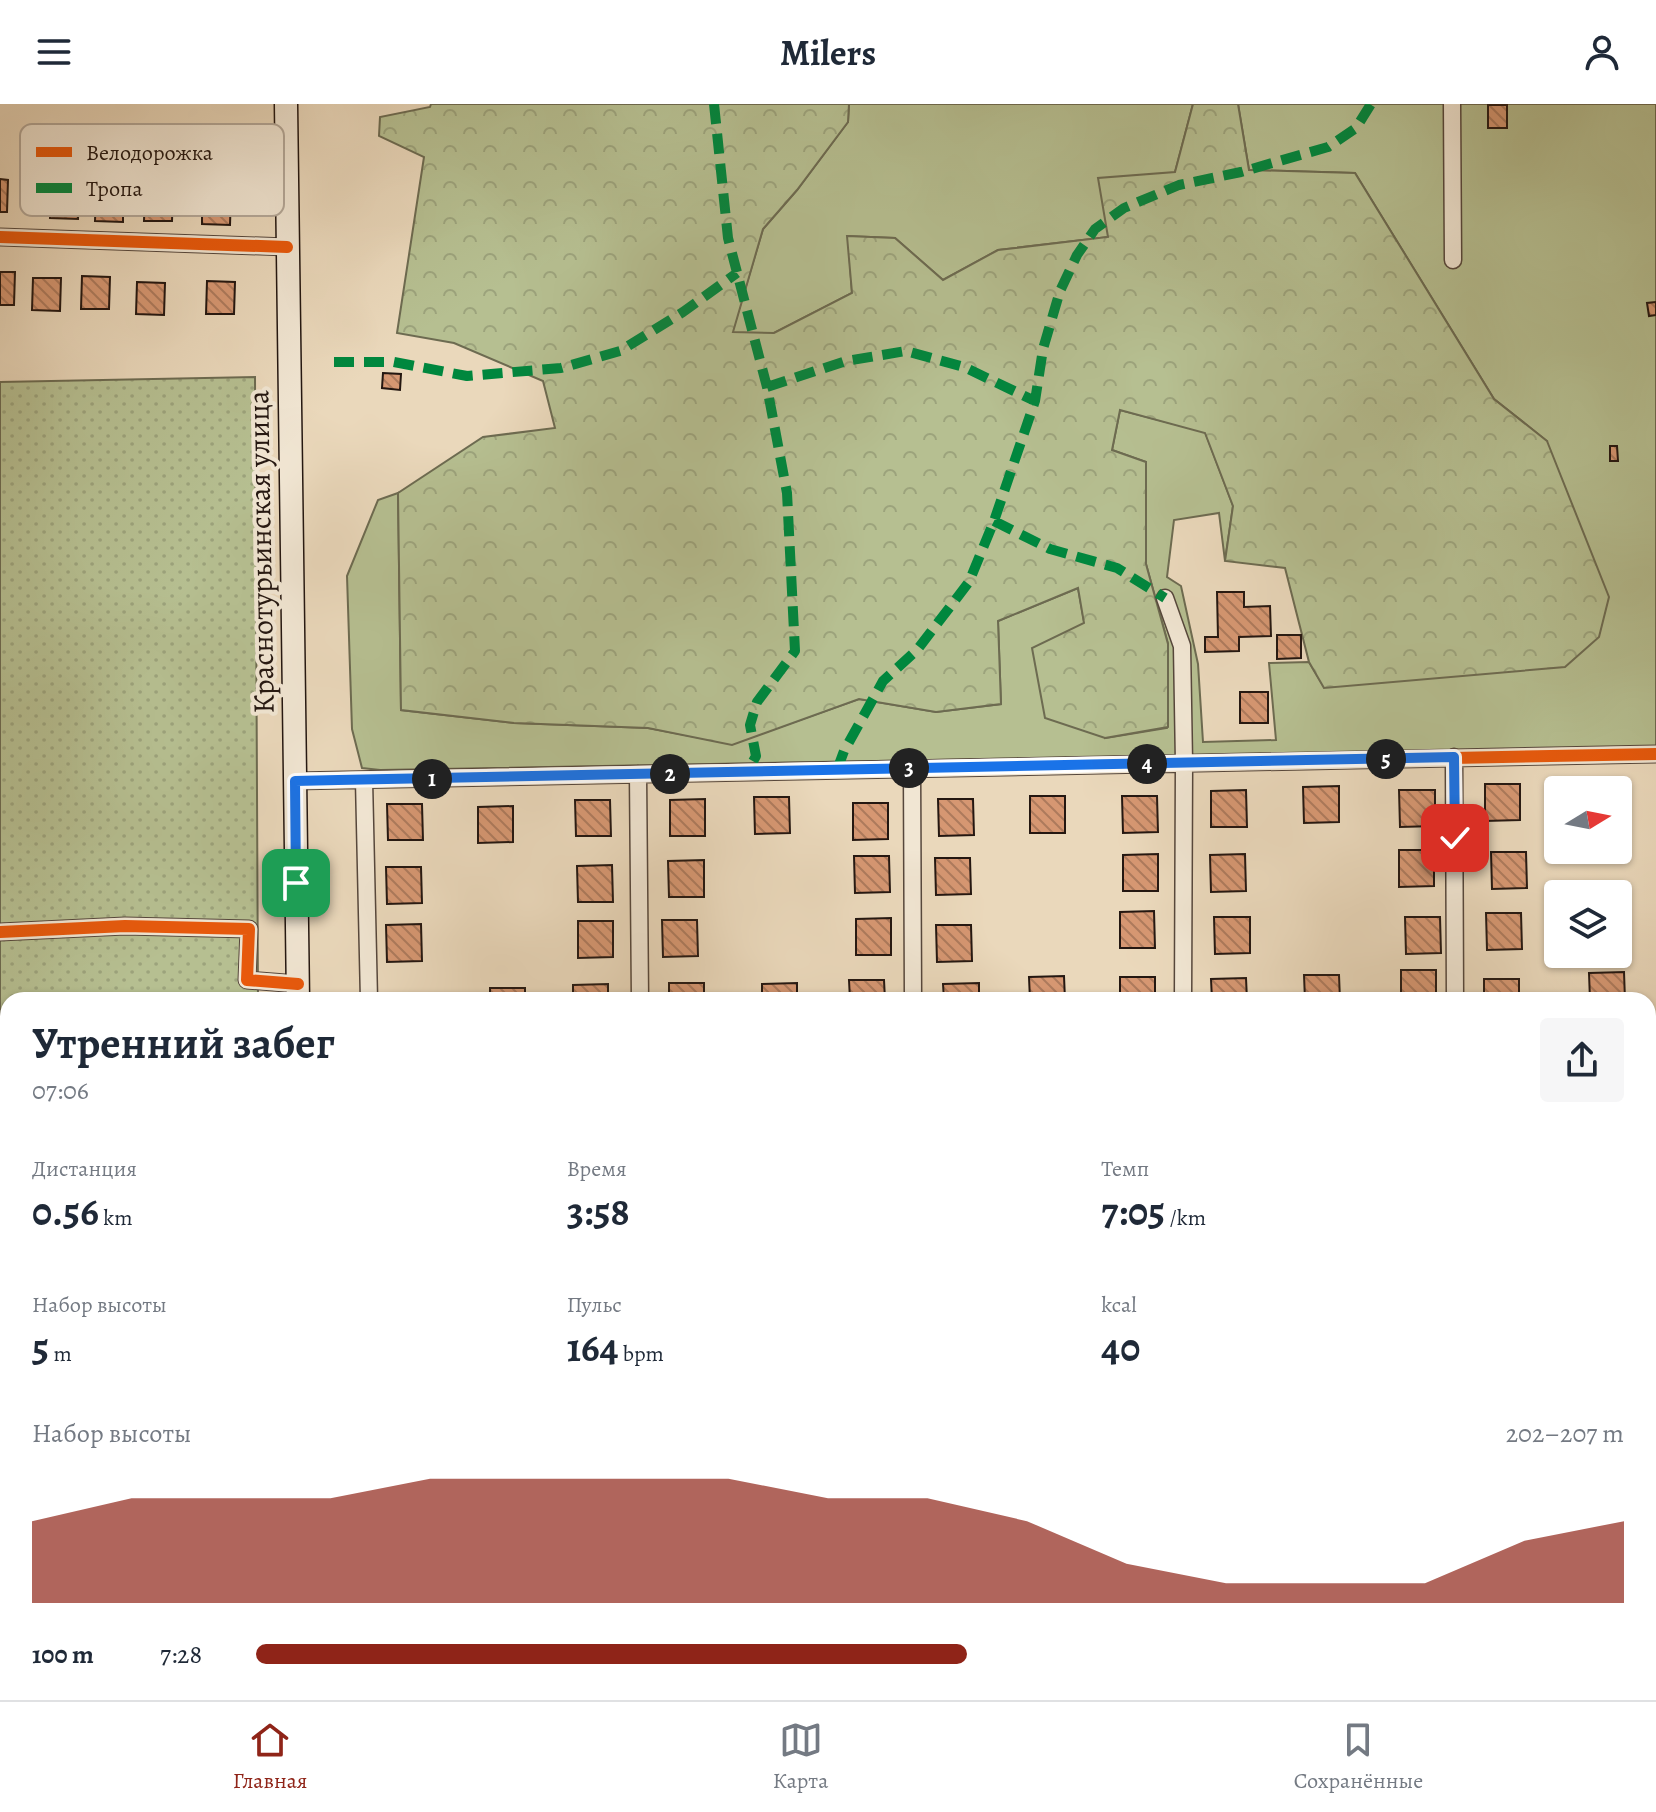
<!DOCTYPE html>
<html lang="ru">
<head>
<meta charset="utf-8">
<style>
  body { margin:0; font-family:Alegreya,serif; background:#f6f6f7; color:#1f2937; height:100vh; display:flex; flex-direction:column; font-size:30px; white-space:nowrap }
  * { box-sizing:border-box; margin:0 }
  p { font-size:26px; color:#747a83 }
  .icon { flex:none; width:44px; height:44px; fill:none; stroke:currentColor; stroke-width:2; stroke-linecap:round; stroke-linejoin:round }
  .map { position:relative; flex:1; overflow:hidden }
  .panel { position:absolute; left:0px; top:888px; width:1656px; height:708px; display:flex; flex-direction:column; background:#fff; border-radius:24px 24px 0 0; box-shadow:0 2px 6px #0004 }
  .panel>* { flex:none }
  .needle { width:52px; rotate:80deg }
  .controls { position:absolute; left:1544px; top:672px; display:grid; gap:16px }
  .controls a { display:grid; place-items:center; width:88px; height:88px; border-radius:8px; background:#fff; box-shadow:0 2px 6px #0004; font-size:40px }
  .pin { position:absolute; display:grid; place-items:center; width:68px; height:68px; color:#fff; margin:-34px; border-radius:16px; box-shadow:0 4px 12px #0006 }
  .km { position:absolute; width:40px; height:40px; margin:-20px; border-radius:50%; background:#222; color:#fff; font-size:22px; line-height:40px; text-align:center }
  .round { display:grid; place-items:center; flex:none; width:84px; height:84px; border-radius:8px; background:#f6f6f7 }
  .head { display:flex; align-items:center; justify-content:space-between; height:136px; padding:0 32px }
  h1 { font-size:44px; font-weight:600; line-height:60px }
  .metrics { display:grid; grid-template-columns:repeat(3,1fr); gap:12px; height:136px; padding:8px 32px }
  .metrics div { display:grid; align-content:center }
  .metrics b { font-size:40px; font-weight:600 }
  .metrics small { font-size:22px; font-weight:400 }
  .metrics p { font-size:22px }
  .chart { height:224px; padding:16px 32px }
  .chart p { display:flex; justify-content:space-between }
  .chart svg { width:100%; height:144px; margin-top:8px; fill:#8f2418; opacity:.7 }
  ul { padding:0 32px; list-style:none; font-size:26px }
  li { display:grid; grid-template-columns:128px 96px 1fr; align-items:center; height:60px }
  li i { height:20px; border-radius:10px; background:#8f2418 }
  header { display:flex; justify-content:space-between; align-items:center; height:104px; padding:0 32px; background:#fff; font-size:36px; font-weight:600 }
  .tab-bar { display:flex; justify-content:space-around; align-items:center; height:112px; border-top:2px solid #e0e1e3; background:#fff; font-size:22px; color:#747a83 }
  .tab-bar a { display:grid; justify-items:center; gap:4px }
  .tab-bar .on { color:#8f2418 }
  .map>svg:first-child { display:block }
  .grass { fill:#b6bf91; stroke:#6d6b51; stroke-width:2 }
  .forest { fill:url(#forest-crowns); stroke:#6d6b51; stroke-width:2 }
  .park { fill:url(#park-dots); stroke:#6d6b51; stroke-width:2 }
  .building { fill:url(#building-back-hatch); stroke:#241711; stroke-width:2 }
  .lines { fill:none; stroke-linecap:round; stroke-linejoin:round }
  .minor-casing { stroke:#56473c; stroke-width:19 }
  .secondary-casing { stroke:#241711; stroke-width:25 }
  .minor { stroke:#f1e6d3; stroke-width:16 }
  .secondary { stroke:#f1e6d3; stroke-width:22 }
  .quiet { stroke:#00873e; stroke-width:10; stroke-dasharray:20 10; stroke-linecap:butt }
  .cycleway-casing { stroke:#f1e6d3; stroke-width:17 }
  .cycleway { stroke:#e8590c; stroke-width:12 }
  .route-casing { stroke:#fff; stroke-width:16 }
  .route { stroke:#1a73e8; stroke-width:10 }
  .labels { text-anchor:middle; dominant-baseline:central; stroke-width:8; stroke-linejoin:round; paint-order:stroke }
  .street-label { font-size:30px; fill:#241711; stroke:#f1e6d3 }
  .key { fill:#f1e6d3; stroke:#b4a899; stroke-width:2 }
  .key-label { font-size:22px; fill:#241711 }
</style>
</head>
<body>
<header><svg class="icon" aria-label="menu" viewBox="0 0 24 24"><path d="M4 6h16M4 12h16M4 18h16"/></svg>Milers<svg class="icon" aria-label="person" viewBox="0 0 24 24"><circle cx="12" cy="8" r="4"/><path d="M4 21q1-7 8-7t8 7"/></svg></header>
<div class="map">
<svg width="1656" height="1596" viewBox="0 0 1656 1596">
  <defs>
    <pattern id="forest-crowns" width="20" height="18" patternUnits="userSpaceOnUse" patternTransform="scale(2)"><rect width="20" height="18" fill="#b6bf91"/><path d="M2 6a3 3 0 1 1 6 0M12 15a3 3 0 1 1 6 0" fill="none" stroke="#9ca37c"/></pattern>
    <pattern id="park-dots" width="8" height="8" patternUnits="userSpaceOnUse" patternTransform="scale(2)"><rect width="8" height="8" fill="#b6bf91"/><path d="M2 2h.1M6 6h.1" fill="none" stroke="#9ca37c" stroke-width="1.8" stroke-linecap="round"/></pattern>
    <pattern id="building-back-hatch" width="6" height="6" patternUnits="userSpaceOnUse" patternTransform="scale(2)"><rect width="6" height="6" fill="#d69772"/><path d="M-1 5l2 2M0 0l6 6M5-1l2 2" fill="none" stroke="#ad7a5c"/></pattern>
  </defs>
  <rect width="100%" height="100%" fill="#ead8bb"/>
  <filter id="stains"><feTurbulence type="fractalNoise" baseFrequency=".0025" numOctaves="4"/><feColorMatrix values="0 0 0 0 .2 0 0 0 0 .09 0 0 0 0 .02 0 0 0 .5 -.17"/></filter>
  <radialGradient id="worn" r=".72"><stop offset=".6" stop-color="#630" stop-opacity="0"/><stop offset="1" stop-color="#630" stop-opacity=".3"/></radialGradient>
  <path class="grass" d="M849 0H1193L1175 68 1108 133 998 146 943 176 895 134 848 132 852 189 774 229H732L763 125 797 86 848 18Z
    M1238 0H1656V643L380 666 362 664 352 625 347 472 378 396 398 389 401 606 514 619 648 624 732 640 859 595 936 608 1001 600 998 517 1078 484 1105 634 1167 624 1168 540 1146 460V358L1112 346 1120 306 1205 328 1233 402 1225 457 1219 409 1174 416 1167 473 1181 482 1198 560 1203 638 1276 636 1269 559 1309 558 1324 583 1547 337 1494 295 1355 69 1249 66Z
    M8 1253V1371L0 1372V1257Z"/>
  <path class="forest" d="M431 0H849L848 18 797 86 763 125 733 228 774 229 852 189 847 132 895 134 943 176 998 146 1108 133 1098 74 1175 68 1193 0H1238L1249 66 1355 69 1494 295 1547 337 1609 493 1599 533 1565 563 1324 584 1309 558 1285 464 1225 457 1233 402 1205 329 1120 306 1112 346 1146 358V460L1168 540V623L1105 634 1045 614 1032 544 1084 519 1078 484 998 517 1001 600 936 608 859 595 732 641 648 624 514 619 401 606 398 389 483 333 555 324 543 277 454 239 397 229 424 53 379 32 380 13 430 3Z
    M8 1036V1253L0 1257V1037Z"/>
  <path class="park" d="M255 273 258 896H8V1036L0 1037V278Z
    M8 1371V1588H271V1596H0V1372Z"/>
  <path class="building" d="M1488 1H1507V24H1488Z
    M0 75 8 76 7 108H0Z
    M51 82 79 83 78 115 50 114Z
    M145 84 173 85 172 117H144Z
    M96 85 123 86V118L95 117Z
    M202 88 231 89 230 121 202 120Z
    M0 168H15L14 201H0Z
    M82 172 110 173 109 205H81Z
    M33 174H61L60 207 32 206Z
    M207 177 235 178 234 210H206Z
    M137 178 165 179 164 211 136 210Z
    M1656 198V211L1649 212 1647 199Z
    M383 269 401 270 400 286 382 284Z
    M1610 342H1617L1618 357H1610Z
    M1217 488H1244V503L1270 502 1271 532 1239 533V547L1205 548V533H1218Z
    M1277 531H1301V554L1277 555Z
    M1240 588H1268V619H1240Z
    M1485 680H1520V716L1485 717Z
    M1577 681H1612L1613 686H1577Z
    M1339 682V718L1304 719 1303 683Z
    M1246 686 1247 723H1211V687Z
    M1399 686H1435V722L1400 723Z
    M1030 692H1065V729H1030Z
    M1122 692H1157L1158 728 1123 729Z
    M754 693H789L790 729 755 730Z
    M705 695V732H670V696Z
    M938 695H973L974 731 939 732Z
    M575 696H610L611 732H576Z
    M853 699H888V735L853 736Z
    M387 700H422L423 736H388Z
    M513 702V738L478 739V703Z
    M1399 746H1434V782L1399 783Z
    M1491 748H1526L1527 784 1492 785Z
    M1158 750V787H1123V751Z
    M1245 750 1246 787 1211 788 1210 751Z
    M854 752H889L890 788 855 789Z
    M935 754H970L971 790 936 791Z
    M704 756V793H669L668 757Z
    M612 761 613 798H578L577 762Z
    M386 763H421L422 799 387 800Z
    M1154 807 1155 844H1120V808Z
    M1486 809H1521L1522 845 1487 846Z
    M1214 813H1250V849L1215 850Z
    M1405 813H1440L1441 849 1406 850Z
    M891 814V851H856V815Z
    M662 816H697L698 852 663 853Z
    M578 817H613V853L578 854Z
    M421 820 422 857 387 858 386 821Z
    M936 821H971L972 857 937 858Z
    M1401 866H1436V896H1401Z
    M1624 868 1625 896H1590L1589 869Z
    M1304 871H1339L1340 896H1305Z
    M1064 872 1065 896H1030L1029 873Z
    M1120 873H1155V896H1120Z
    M1246 874 1247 896H1212L1211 875Z
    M1484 875H1519V896H1484Z
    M849 876H884L885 896H850Z
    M669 879H704V896H669Z
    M797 879V896H762V880Z
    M979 879V896H944L943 880Z
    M608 880V896H573V881Z
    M490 884H525V896H490Z
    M420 891V896H385V892Z
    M1648 1255H1656V1291H1648Z
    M1648 1359H1656V1395L1648 1396Z
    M1648 1428H1656V1464H1648Z"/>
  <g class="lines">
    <defs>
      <path id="minor" d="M1452 0 1453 156
        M0 133 287 143
        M1165 494 1182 542 1184 659 1183 896
        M1454 653 1455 896
        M912 664 913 896
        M638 670 640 896
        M364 676 369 896
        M295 677 1656 650
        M0 828 125 822 249 825 247 876 298 880
        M1648 935H1656
        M1648 1228H1656
        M0 1301 8 1299
        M1648 1502H1656
        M401 1588V1596
        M648 1588V1596
        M1207 1588 1208 1596
        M1458 1588V1596
        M932 1596V1588"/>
      <path id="secondary" d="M286 0 298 896
        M305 1588V1596"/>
    </defs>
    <use href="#minor" class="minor-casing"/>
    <use href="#secondary" class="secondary-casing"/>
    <use href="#minor" class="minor"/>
    <use href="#secondary" class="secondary"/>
    <path class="quiet" d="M714 0 728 134 767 283 787 389 795 547 757 598 750 621 756 652 747 668
      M334 258H394L467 272 561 264 620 247 683 208 737 169
      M767 283 846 257 906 247 964 263 1035 297
      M994 417 1050 445 1117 464 1165 494
      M837 666 844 647 883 577 917 546 969 478 994 417 1035 297 1043 245 1060 187 1077 151 1095 125 1124 104 1179 81 1241 68 1328 43 1356 24 1371 0"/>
    <defs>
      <path id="cycleway" d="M0 133 287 143
        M295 677 1656 650
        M0 828 125 822 249 825 247 876 298 880"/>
    </defs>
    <use href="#cycleway" class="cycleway-casing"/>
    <use href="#cycleway" class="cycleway"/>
  </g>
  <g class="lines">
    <defs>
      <path id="route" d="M296 779 295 677 338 676 1454 653 1455 734"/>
    </defs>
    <use href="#route" class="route-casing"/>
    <use href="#route" class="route"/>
  </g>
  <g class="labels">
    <g class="street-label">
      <text transform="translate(261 448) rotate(-91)">Краснотурьинская улица</text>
    </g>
  </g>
  <rect x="20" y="20" width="264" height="92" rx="12" class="key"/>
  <rect x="36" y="43" width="36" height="10" fill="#e8590c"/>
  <rect x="36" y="79" width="36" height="10" fill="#00873e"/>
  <g class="key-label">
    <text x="86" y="56">Велодорожка</text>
    <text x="86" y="92">Тропа</text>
  </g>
  <rect width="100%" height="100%" filter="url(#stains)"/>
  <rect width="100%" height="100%" fill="url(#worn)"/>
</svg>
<div class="controls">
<a><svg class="needle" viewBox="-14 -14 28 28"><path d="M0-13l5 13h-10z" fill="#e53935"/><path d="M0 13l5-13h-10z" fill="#747a83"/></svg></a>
<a><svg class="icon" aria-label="layers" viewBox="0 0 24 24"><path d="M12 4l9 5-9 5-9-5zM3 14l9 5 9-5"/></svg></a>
</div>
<div class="pin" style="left:296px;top:779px;background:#1e9e55"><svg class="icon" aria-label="arrive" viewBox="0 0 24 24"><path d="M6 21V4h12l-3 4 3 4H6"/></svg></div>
<div class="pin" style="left:1455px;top:734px;background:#d93025"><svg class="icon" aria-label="check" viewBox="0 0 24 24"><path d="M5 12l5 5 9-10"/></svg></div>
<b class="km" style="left:432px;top:675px">1</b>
<b class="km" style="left:670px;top:670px">2</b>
<b class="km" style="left:909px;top:664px">3</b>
<b class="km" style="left:1147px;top:660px">4</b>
<b class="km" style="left:1386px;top:655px">5</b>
<section class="panel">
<div class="head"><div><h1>Утренний забег</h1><p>07:06</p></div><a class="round"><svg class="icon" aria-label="share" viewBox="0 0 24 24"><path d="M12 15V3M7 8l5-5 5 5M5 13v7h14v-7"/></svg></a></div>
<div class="metrics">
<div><p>Дистанция</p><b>0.56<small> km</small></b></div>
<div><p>Время</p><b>3:58</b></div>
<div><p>Темп</p><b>7:05<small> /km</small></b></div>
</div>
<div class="metrics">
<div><p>Набор высоты</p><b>5<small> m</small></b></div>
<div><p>Пульс</p><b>164<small> bpm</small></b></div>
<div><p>kcal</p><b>40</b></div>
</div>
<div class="chart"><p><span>Набор высоты</span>202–207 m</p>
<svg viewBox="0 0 160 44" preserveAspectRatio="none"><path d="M0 44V19L10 12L20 12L30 12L40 6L50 6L60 6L70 6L80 12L90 12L100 19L110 32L120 38L130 38L140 38L150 25L160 19V44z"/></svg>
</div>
<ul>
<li><b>100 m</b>7:28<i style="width:52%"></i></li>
</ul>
</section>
</div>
<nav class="tab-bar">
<a class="on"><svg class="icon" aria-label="home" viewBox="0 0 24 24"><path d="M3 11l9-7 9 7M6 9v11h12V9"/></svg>Главная</a>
<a><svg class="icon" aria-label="map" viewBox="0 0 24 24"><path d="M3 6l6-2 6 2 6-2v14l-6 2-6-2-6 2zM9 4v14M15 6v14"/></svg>Карта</a>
<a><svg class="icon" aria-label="saved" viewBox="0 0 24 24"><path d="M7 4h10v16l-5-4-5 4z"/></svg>Сохранённые</a>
</nav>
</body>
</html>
